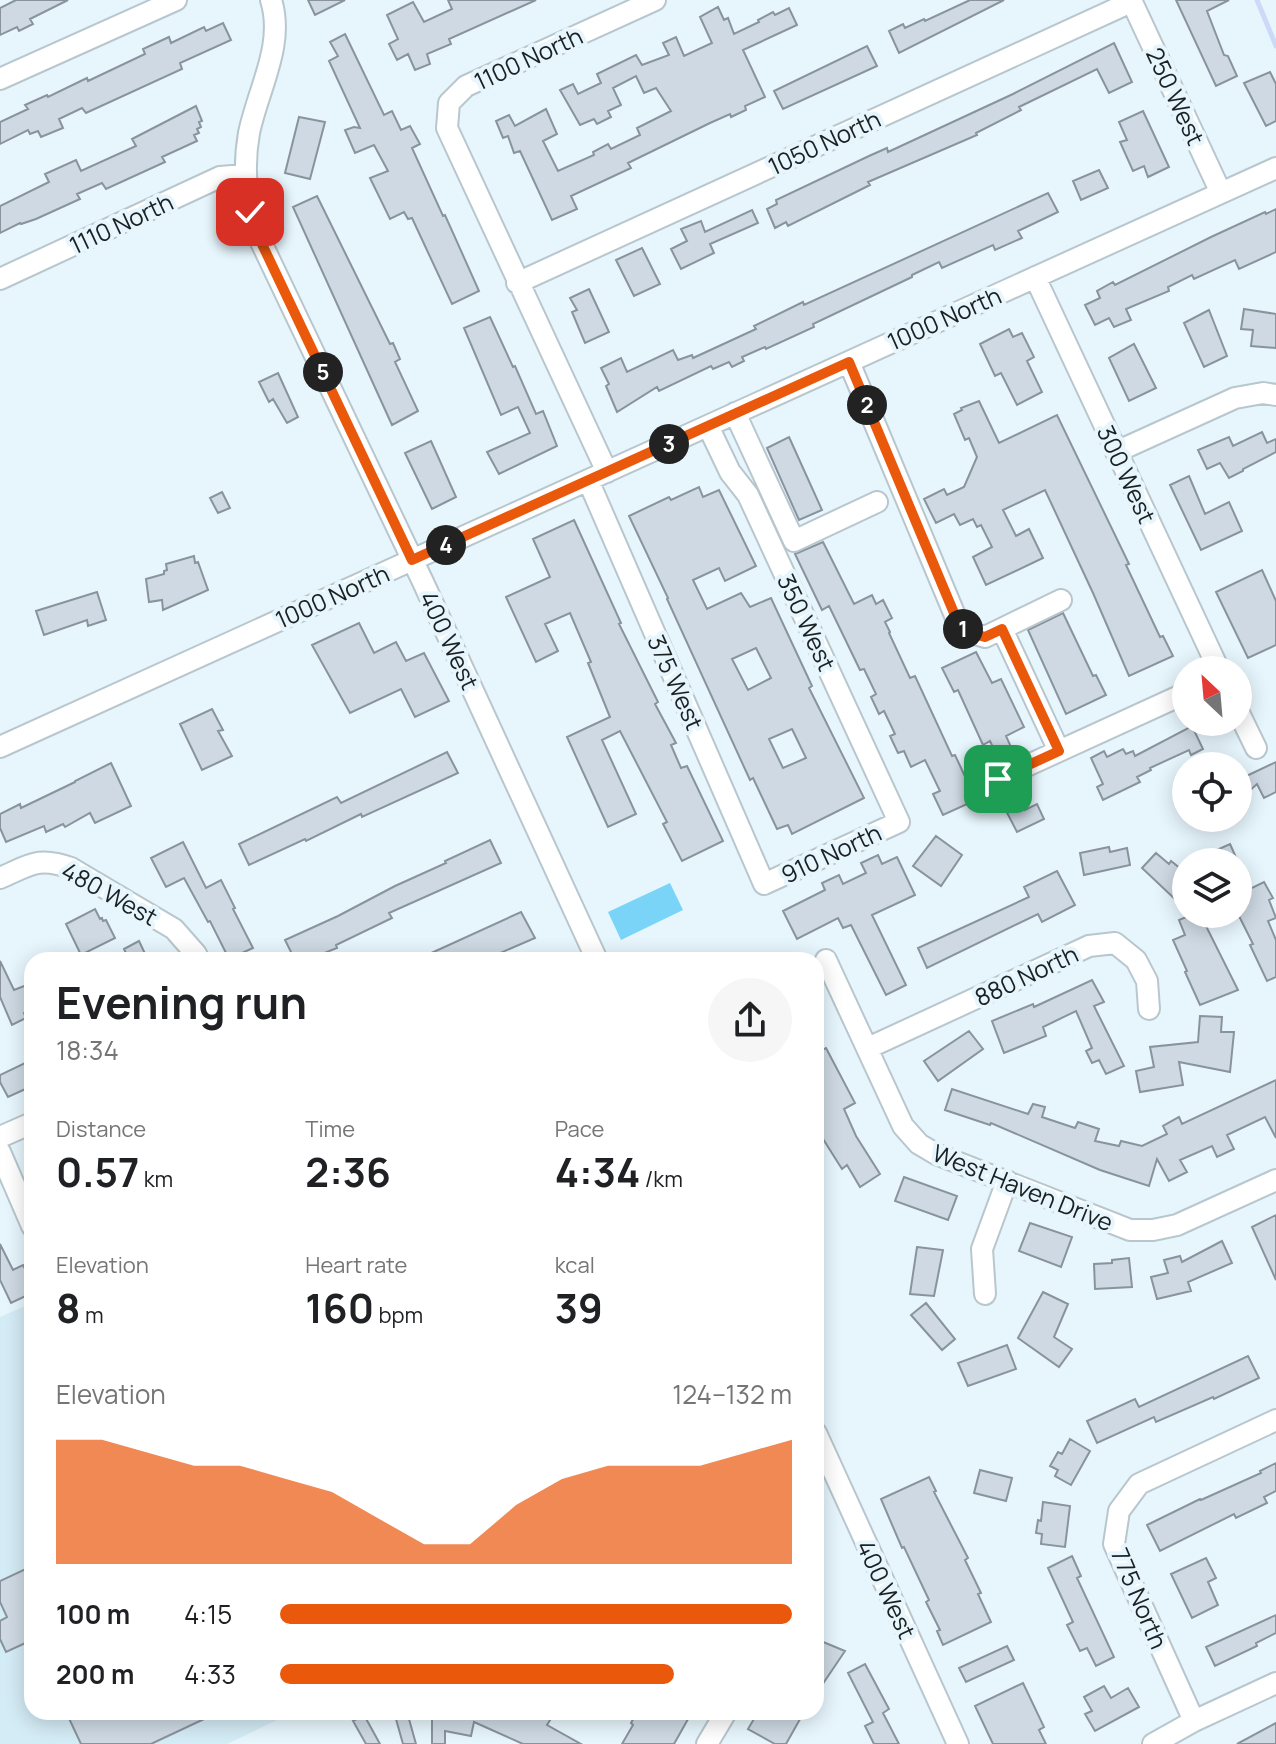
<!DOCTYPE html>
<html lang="en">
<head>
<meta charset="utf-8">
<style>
  body { margin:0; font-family:Manrope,sans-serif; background:#f6f6f6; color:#202124; height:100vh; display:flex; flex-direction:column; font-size:30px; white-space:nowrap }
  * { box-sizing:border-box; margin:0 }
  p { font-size:26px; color:#757577 }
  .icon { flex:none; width:44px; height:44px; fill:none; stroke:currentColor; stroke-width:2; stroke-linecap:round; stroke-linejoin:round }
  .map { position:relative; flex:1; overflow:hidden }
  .side { position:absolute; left:24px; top:952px; width:800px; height:768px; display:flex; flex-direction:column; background:#fff; border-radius:24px; box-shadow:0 4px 20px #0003 }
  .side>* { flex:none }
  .needle { width:52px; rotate:334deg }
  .controls { position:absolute; left:1172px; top:656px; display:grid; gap:16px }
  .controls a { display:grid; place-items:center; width:80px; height:80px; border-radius:50%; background:#fff; box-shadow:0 4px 20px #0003; font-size:40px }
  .pin { position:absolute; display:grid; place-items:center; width:68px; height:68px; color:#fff; margin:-34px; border-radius:16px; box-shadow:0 4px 12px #0006 }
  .km { position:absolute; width:40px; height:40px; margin:-20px; border-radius:50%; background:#222; color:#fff; font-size:22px; line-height:40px; text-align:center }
  .round { display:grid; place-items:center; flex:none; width:84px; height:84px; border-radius:42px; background:#f6f6f6 }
  .head { display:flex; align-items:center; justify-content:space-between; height:136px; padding:0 32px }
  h1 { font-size:44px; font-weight:700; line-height:60px }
  .figures { display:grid; grid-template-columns:repeat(3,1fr); gap:12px; height:136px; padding:8px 32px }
  .figures div { display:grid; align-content:center }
  .figures b { font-size:40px; font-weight:700 }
  .figures small { font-size:22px; font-weight:400 }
  .figures p { font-size:22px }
  .chart { height:224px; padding:16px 32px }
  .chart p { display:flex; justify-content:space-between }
  .chart svg { width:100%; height:144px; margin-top:8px; fill:#ea580c; opacity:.7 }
  ul { padding:0 32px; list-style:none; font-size:26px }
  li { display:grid; grid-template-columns:128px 96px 1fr; align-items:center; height:60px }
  li i { height:20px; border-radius:10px; background:#ea580c }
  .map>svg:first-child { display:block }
  .built { fill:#d4ecf6 }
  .green { fill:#79d4f7 }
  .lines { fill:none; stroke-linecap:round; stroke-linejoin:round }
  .stream { stroke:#ccdaf8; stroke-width:5 }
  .building { fill:#ced9e3; stroke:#89939d; stroke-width:2; fill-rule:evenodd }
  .minor-casing { stroke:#b8c7cd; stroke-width:24 }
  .minor { stroke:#fff; stroke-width:20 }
  .route-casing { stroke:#fff; stroke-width:16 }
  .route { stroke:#ea580c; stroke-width:10 }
  .labels { text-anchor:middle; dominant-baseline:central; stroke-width:8; stroke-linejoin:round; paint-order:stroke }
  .street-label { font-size:24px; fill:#1b2123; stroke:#e7f6fd }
</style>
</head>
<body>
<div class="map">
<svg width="1276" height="1744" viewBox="0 0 1276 1744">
  <rect width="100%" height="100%" fill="#e7f6fd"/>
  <path class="built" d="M32 1303V1712H294L227 1744H0V1317Z"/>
  <path class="green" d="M670 883 683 910 621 940 608 912Z"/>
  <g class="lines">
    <path class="stream" d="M1257 0 1276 46"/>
  </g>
  <path class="building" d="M16 0H68L30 19 33 24 19 31 17 27 0 35V8Z
    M308 0H345L315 15Z
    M448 0H536L449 39 451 44 427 54 430 64 415 70 408 54 397 60 389 44 398 39 387 15 413 2 424 22 452 9Z
    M970 0H1004L899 53 889 31 903 24 905 28 924 19 925 21Z
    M1176 0H1229L1207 11 1224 55 1228 56 1237 76 1216 86Z
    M718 7 724 20 728 18 734 34 759 22 758 20 773 12 775 15 789 8 797 25 743 50 765 97 745 106 746 110 731 117 730 114 710 123 628 163 631 168 571 196 577 209 552 220 520 151 514 153 508 136 503 138 496 121 509 115 515 126 546 109 557 134 543 141 558 171 594 155 593 152 608 144 611 149 640 135 637 128 671 111 656 88 644 93 636 76 613 88 621 105 608 111 611 117 597 124 594 119 580 125 560 90 573 84 578 94 601 83 597 74 636 55 642 65 669 55 663 43 676 37 684 56 712 43 700 17Z
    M223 23 231 40 180 63 182 69 86 113 82 108 59 119 63 128 41 137 38 131 30 134 28 130 0 144V122L28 109 25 105 47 95 48 97 87 78 88 81 145 54 143 49 169 37 171 43 204 27 206 31Z
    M345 34 384 115 392 111 401 130 410 126 420 144 412 148 443 216 445 215 479 291 452 304 412 218 408 219 404 212 390 219 370 178 388 171 374 145 355 153 345 130 354 127 360 128 329 61 338 56 330 42Z
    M1114 43 1132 82 1109 93 1097 69 1019 107 1021 110 976 133 977 135 868 182 870 185 788 226 786 222 775 228 767 209 777 204 776 200 869 156 887 148 888 152 1013 94Z
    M867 46 877 66 783 109 774 91Z
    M1270 72 1276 84V121L1266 126 1244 83Z
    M196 106 202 121 199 122 201 127 197 129 199 133 194 135 197 141 162 157 165 162 106 189 102 183 77 194 80 199 36 219 21 224 20 223 0 233V206L49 182 45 174 76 160 81 171 136 146 132 139Z
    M1143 111 1169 167 1148 177 1144 166 1133 171 1120 142 1127 140 1119 122Z
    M299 117 325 122 310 179 285 173Z
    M1099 170 1108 188 1081 200 1073 181Z
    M1048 193 1058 212 1018 231 1022 238 995 250 993 245 942 268 939 262 912 275V277L813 324 814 327 766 349 765 347 742 357 744 361 732 367 729 362 713 369 711 366 659 391 657 387 617 412 606 386 609 384 601 368 621 358 627 372 673 350 678 360 692 355 693 358 756 329 754 326 803 302 804 305Z
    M317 196 390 344 393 343 400 359 395 362 418 411 392 425 293 207Z
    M1276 209V252L1239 269 1235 260 1194 279 1192 275 1168 287 1169 291 1126 309 1131 320 1114 327 1109 318 1095 325 1085 305 1100 298 1097 291 1113 282 1115 285 1211 237 1265 212 1266 214Z
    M752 210 758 223 710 244 714 253 681 269 671 249 687 241 681 229 701 221 705 232Z
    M642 248 660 284 634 296 616 260Z
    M589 289 609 332 585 343 572 312 577 310 570 298Z
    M1244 309 1276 314V348L1251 346 1253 330 1241 329Z
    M1209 310 1227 356 1204 367 1184 323Z
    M490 317 513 367 515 366 536 414 543 411 557 446 499 474 487 452 530 433 518 407 501 415 464 328Z
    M1009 329 1013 337 1022 333 1034 357 1027 361 1042 392 1017 405 1001 373 995 376 980 344Z
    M1134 344 1156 388 1129 401 1109 358Z
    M278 373 298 417 287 423 273 399 269 402 259 382Z
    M979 401 999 443 1057 415 1129 564 1126 565 1160 637 1163 636 1173 656 1129 676 1093 593 1045 490 1003 510 1016 536 1029 529 1043 558 986 585 973 557 992 547 981 525 977 527 973 519 960 525 954 514 936 523 924 499 944 489 947 495 964 487 977 457 969 438 965 440 954 414 962 410 961 408Z
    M1262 432 1267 443 1276 439V452L1243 469V471L1229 478 1220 463 1207 469 1198 450 1229 437 1233 446Z
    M789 437 822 510 799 520 767 448Z
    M431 441 456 497 432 509 405 453Z
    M1189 476 1205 514 1229 502 1242 531 1201 550 1170 485Z
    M699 487 703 497 719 490 756 566 725 581 719 568 693 580 707 609 741 593 750 607 771 598 812 686 809 688 864 798 792 834 788 825 777 829 753 778 750 780 667 599 668 598 629 516 669 497 671 500ZM756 648 771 678 748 690 732 659ZM792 729 806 758 783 768 769 739Z
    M222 492 230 508 218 513 210 498Z
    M574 520 621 623 619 624 658 702 655 704 676 743 671 745 681 768 687 766 723 841 682 861 663 824 667 822 620 731 602 740 636 814 608 827 567 737 610 717 588 663 591 662 570 613 545 624 558 651 536 662 506 597 550 577 533 539Z
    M823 542 854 604 872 595 876 604 883 600 892 618 885 622 890 632 889 633 910 678 915 676 952 756 955 755 976 800 943 815 933 794 940 791 925 760 911 767 904 751 898 753 890 736 895 734 884 711 879 714 871 697 876 694 864 669 860 670 829 606 822 610 795 554Z
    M194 556 195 563 198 562 208 590 163 610 162 600 149 602 146 579 164 574V571L167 570 166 564Z
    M1262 570 1276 601V645L1248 658 1216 592Z
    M97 592 106 620 88 626 87 620 44 635 36 611Z
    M1063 613 1093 676 1096 675 1106 695 1066 714 1028 630Z
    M359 623 374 653 396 642 406 661 424 653 449 701 415 717 401 689 350 713 312 645Z
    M976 652 992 683 1001 679 1024 727 1006 736 1011 747 996 754 990 741 983 745 958 690 954 692 942 668Z
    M212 709 223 730 218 731 232 756 202 770 180 724Z
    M1192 726 1203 749 1191 755 1189 750 1150 768 1151 770 1137 777 1140 782 1103 800 1097 787 1103 784 1091 758 1104 751 1107 757 1123 749 1126 754 1133 751 1135 756Z
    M447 752 458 773 362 817 361 814 306 841 305 839 249 865 239 844 337 797 341 803Z
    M1276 762V792L1264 798 1257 784 1238 801V780Z
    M111 763 131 806 95 823 90 813 65 827 63 824 46 832 44 826 6 842 0 828V814L20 804 21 808 75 782V781Z
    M1018 797 1025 810 1037 804 1044 819 1017 832 1003 805Z
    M936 836 962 855 941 886 913 866Z
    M490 840 501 863 389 913 392 918 336 945 337 948 307 960H295L285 940 338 916 395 886 446 863 445 861Z
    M183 842 206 888 221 880 235 908 233 909 253 948 229 959 210 921 208 922 184 878 166 887 151 858Z
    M1230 844 1250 889 1264 882 1273 898 1269 900 1276 918 1268 921 1276 940V977L1267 981 1250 945 1253 944 1238 914V862H1190Z
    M1109 847 1110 852 1127 848 1130 865 1084 875 1080 853Z
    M1156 853 1169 864 1171 861 1186 873V890L1177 901 1142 868Z
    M878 855 882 864 897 857 915 895 872 915 906 985 886 995 851 925 843 928 838 918 797 939 783 911 825 890 822 883 839 875 843 884 866 873 861 863Z
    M1057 871 1075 905 1042 922 1038 914 927 968 918 948 1029 897 1024 887Z
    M95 909 100 919 102 918 103 921 106 920 115 938 81 955 66 924Z
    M521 912 535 938 484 960H416Z
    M1193 914H1200L1238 990 1200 1005 1185 972 1187 971 1173 940 1185 935 1179 920Z
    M139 941 148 960H129L124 949Z
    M0 961 14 990 32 983V1010L24 1013 26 1018 12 1025 0 997Z
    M1092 980 1104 1002 1094 1006 1124 1066 1106 1074 1099 1060 1092 1063 1086 1051 1092 1048 1076 1011 1043 1027 1046 1036 1004 1053 992 1021 1033 1004 1034 1007Z
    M1200 1016 1222 1017 1221 1032H1234L1230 1072 1179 1062 1183 1085 1140 1092 1136 1071 1154 1067 1150 1047 1198 1042Z
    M969 1031 983 1049 938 1081 924 1061Z
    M826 1048 855 1103 844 1109 856 1136 880 1174 860 1187 847 1165 842 1169 823 1139 816 1142V1053Z
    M25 1063 32 1077V1086L8 1097 0 1082V1075Z
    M1276 1080V1138L1265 1117 1227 1135 1234 1149 1217 1157 1212 1146 1180 1160 1187 1172 1169 1181 1157 1159 1149 1186 1100 1170 991 1123 990 1125 945 1110 952 1089 1028 1114 1033 1104 1045 1107 1042 1117 1075 1128 1078 1122 1099 1129 1095 1141 1119 1146 1121 1141 1142 1146 1167 1134 1163 1126 1179 1117 1182 1124Z
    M904 1177 957 1196 948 1220 895 1201Z
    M1276 1215V1280L1252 1227Z
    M1030 1223 1072 1237 1061 1267 1019 1251Z
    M1222 1241 1232 1263 1188 1282 1191 1291 1157 1299 1151 1277 1168 1273 1164 1260 1180 1256 1182 1262Z
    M0 1244 13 1270 23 1265 32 1283V1293L11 1303 0 1280Z
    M917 1247 943 1250 934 1296 910 1294Z
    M1129 1258 1132 1287 1095 1289 1094 1264 1112 1263V1260Z
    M1043 1292 1068 1304 1054 1337 1072 1349 1059 1367 1018 1338Z
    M926 1303 955 1339 942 1350 911 1315Z
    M1007 1345 1016 1369 968 1386 958 1363Z
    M1248 1356 1259 1378 1214 1399 1213 1397 1156 1422 1154 1417 1097 1443 1087 1421 1135 1399 1139 1407Z
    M1070 1439 1090 1451 1071 1485 1055 1476 1058 1470 1050 1466 1058 1452 1062 1454Z
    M1276 1463V1491L1264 1497 1267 1503 1236 1518 1234 1514 1160 1551 1147 1525 1200 1499 1201 1500 1261 1473 1260 1471Z
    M980 1470 1012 1478 1006 1501 974 1493Z
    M929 1477 936 1491 934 1492 968 1558 965 1560 981 1593 978 1594 991 1622 943 1645 937 1631 940 1630 926 1602 929 1600 904 1547 902 1548 881 1499Z
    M1043 1502 1070 1506 1065 1547 1041 1544 1042 1534 1036 1533 1038 1520 1041 1521Z
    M1072 1556 1081 1576 1077 1578 1114 1657 1096 1666 1087 1648 1080 1651 1067 1625 1073 1622 1048 1568Z
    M1206 1558 1216 1578 1208 1582 1218 1605 1192 1618 1171 1574Z
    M32 1566V1640L6 1652 0 1639V1621L7 1617 0 1602V1581Z
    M1276 1615V1633L1256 1643 1257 1646 1215 1666 1206 1647Z
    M816 1639 845 1651 816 1694Z
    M1007 1646 1014 1660 966 1682 959 1668Z
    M865 1664 889 1709 883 1713 899 1744H874L865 1726 873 1722 848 1673Z
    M1023 1683 1044 1727 1039 1730 1046 1744H993L975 1706Z
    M1104 1686 1111 1698 1128 1688 1139 1707 1095 1731 1085 1714 1092 1711 1084 1697Z
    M66 1712H219L151 1744H81Z
    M394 1712H407L416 1744H403Z
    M432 1712H555L547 1725 581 1744H523L474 1722 471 1736 445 1731V1744H432Z
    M637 1712H692L674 1744H622L633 1725 631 1723Z
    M758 1712H804L786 1744H775L748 1729Z
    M364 1715 380 1744H366L353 1721Z
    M1276 1723V1744H1237Z"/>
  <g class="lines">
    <defs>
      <path id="minor" d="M271 0C285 45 258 89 249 133 242 173 247 205 261 242L423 582 597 960
        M1131 0 1221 193
        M0 79 176 0
        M1035 277 1219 670
        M0 279 220 177 245 175
        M517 283 1131 2
        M849 362 959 625 968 632 985 637 1061 600
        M735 413 794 541 877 502
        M1116 452 1235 398 1263 393 1276 395
        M607 472 447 128 449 103 466 86 655 0
        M588 480 764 884 899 822 748 495 730 472 708 426
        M1002 629 1059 751
        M1238 711 1256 748
        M0 747 1276 168
        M998 779 1186 693
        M0 878C30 865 38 856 71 868L174 929 196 954 199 960
        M826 960 903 1126 919 1144 936 1154 1130 1230H1153L1177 1225 1276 1180
        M868 1048 1089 946 1115 943 1136 960 1147 981 1149 1009
        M0 1137 32 1123
        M0 1152 32 1226
        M985 1294 982 1249 1007 1181
        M816 1433 958 1744
        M1194 1721 1114 1544 1119 1511 1139 1484 1276 1420
        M707 1744 726 1712
        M1153 1744 1194 1721 1276 1683"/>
    </defs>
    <use href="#minor" class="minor-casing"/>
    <use href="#minor" class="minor"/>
  </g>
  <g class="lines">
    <defs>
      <path id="route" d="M250 212 261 242 412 560 849 362 959 625 968 632 985 637 1002 629 1059 751 998 779"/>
    </defs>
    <use href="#route" class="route-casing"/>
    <use href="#route" class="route"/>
  </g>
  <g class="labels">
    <g class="street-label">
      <text transform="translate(528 58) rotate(-25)">1100 North</text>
      <text transform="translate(1176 96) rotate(65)">250 West</text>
      <text transform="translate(824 142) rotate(-25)">1050 North</text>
      <text transform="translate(121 223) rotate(-25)">1110 North</text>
      <text transform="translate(944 318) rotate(-24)">1000 North</text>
      <text transform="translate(1127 474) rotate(65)">300 West</text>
      <text transform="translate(332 596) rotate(-24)">1000 North</text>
      <text transform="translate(807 622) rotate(65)">350 West</text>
      <text transform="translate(450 640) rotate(65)">400 West</text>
      <text transform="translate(676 682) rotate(66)">375 West</text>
      <text transform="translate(831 853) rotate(-25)">910 North</text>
      <text transform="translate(110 893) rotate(29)">480 West</text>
      <text transform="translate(1026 975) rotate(-25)">880 North</text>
      <text transform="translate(1023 1187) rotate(22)">West Haven Drive</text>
      <text transform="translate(887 1589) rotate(65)">400 West</text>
      <text transform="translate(1140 1598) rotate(67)">775 North</text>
    </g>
  </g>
</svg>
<div class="controls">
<a><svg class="needle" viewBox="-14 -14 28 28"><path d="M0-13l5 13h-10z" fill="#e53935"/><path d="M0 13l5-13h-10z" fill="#757577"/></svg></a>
<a><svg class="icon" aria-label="locate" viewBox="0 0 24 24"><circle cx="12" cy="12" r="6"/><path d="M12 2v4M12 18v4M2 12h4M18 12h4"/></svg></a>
<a><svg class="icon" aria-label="layers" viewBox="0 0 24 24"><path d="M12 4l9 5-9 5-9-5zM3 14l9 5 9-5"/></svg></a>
</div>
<div class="pin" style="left:998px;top:779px;background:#1e9e55"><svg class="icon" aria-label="arrive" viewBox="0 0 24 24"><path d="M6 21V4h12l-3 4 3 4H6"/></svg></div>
<div class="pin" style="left:250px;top:212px;background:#d93025"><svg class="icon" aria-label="check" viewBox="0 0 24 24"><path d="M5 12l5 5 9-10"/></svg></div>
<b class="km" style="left:963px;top:629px">1</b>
<b class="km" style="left:867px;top:405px">2</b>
<b class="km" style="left:669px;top:444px">3</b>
<b class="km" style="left:446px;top:545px">4</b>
<b class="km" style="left:323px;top:372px">5</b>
<section class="side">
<div class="head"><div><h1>Evening run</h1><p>18:34</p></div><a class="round"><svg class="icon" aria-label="share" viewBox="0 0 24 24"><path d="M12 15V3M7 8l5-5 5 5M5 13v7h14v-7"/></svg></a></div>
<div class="figures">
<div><p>Distance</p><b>0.57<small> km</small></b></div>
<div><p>Time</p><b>2:36</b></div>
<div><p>Pace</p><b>4:34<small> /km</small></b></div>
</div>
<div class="figures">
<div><p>Elevation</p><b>8<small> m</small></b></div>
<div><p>Heart rate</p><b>160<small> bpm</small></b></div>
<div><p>kcal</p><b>39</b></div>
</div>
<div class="chart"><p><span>Elevation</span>124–132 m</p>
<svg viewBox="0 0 160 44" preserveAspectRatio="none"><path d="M0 44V6L10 6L20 10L30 14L40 14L50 18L60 22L70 30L80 38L90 38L100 26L110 18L120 14L130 14L140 14L150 10L160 6V44z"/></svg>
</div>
<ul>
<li><b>100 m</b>4:15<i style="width:100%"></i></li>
<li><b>200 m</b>4:33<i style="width:77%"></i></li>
</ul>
</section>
</div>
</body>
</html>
